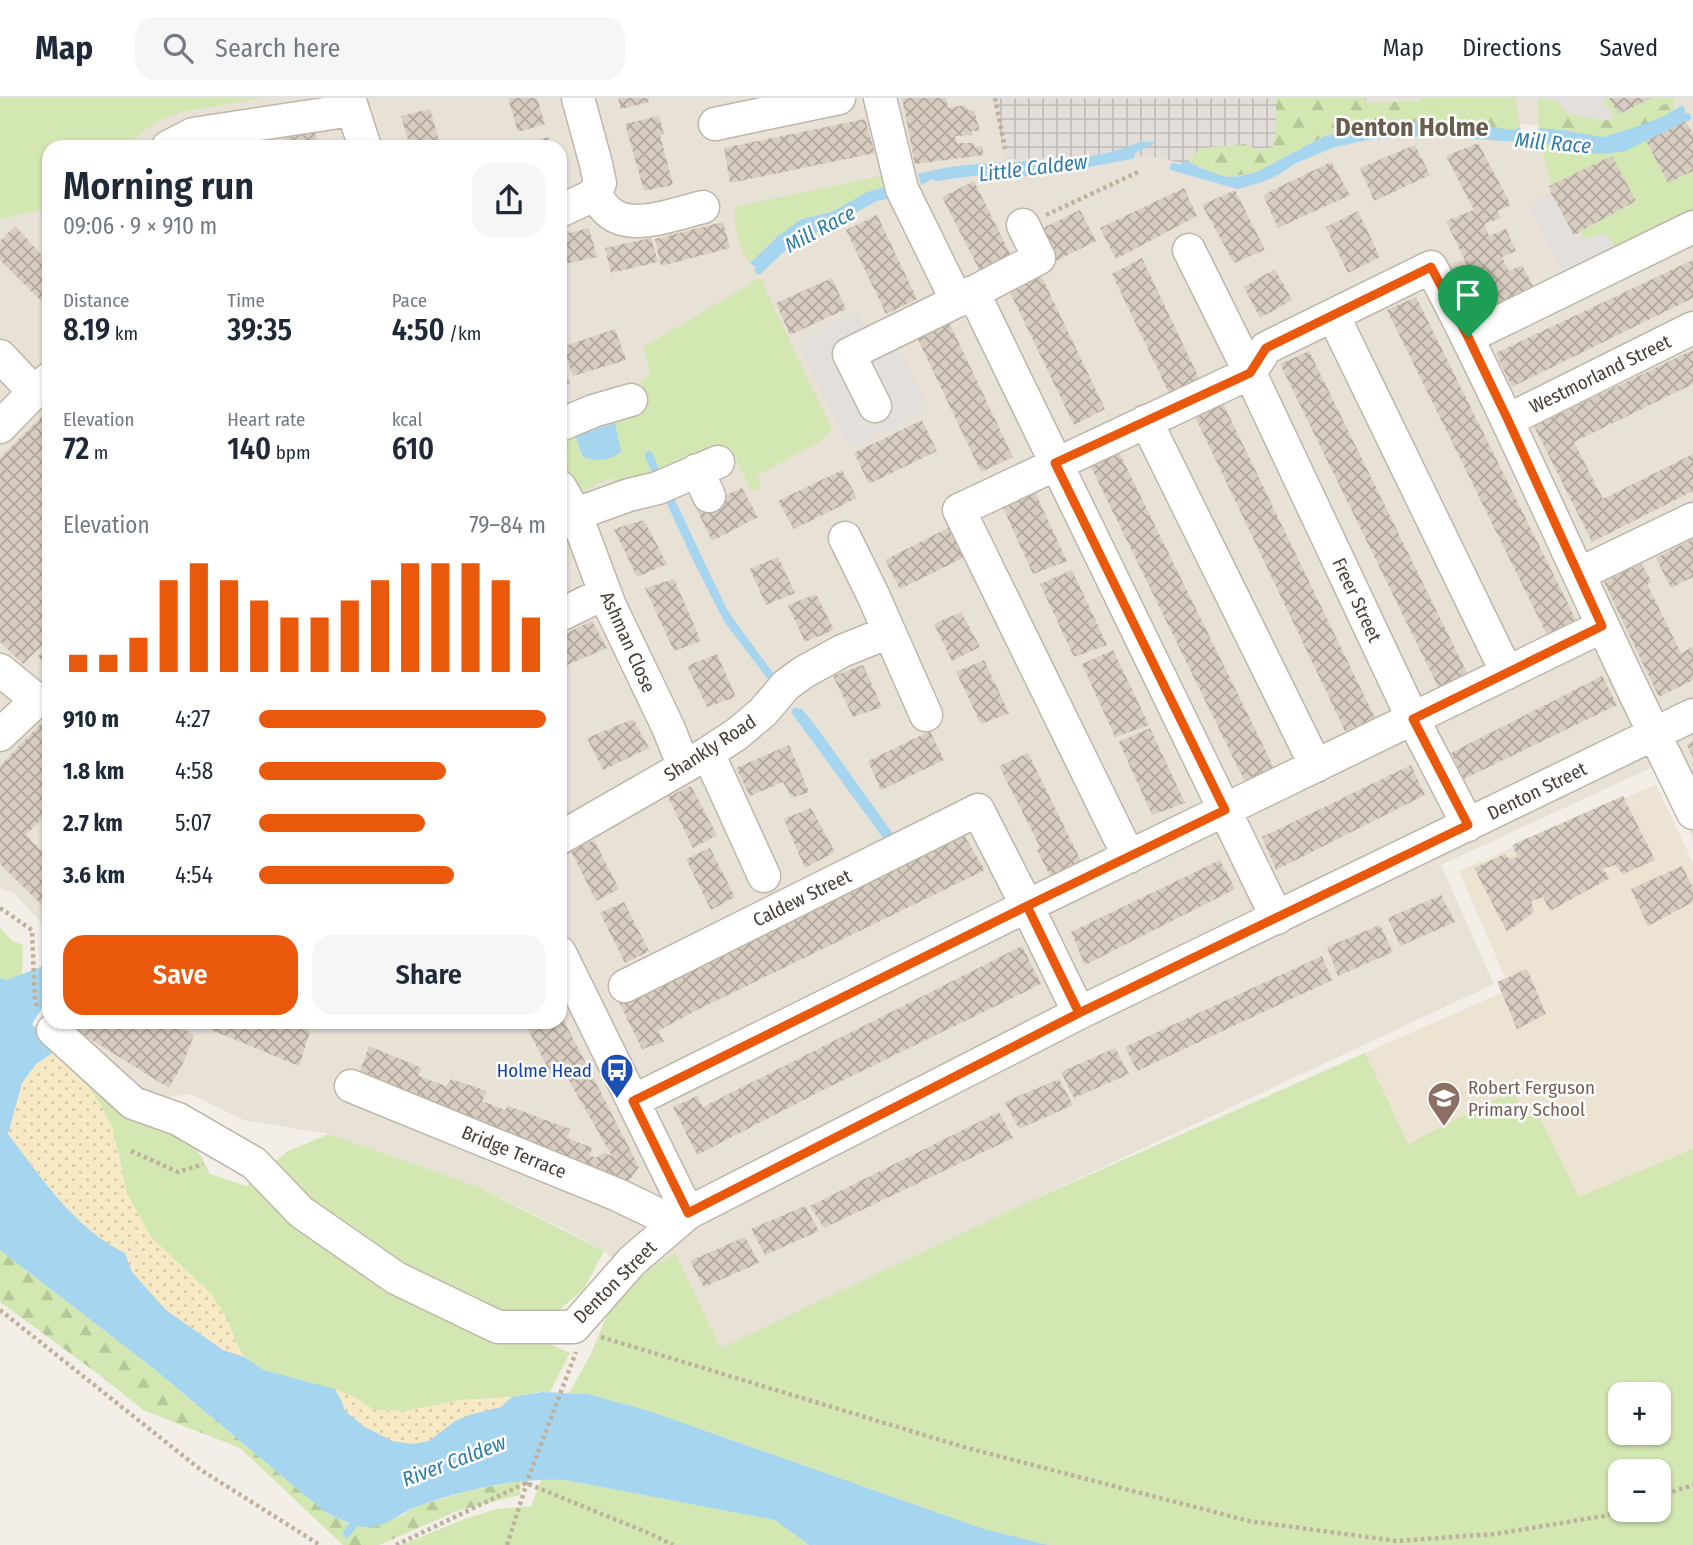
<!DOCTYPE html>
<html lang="en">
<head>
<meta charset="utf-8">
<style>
  body { margin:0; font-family:"Fira Sans Condensed",sans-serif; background:#f6f6f7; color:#1f2937; height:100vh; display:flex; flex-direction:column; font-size:26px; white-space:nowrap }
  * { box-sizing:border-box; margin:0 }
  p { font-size:23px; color:#747a83 }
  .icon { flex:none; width:38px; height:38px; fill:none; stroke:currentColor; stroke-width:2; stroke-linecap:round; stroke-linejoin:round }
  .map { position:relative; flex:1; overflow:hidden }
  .drawer { position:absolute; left:42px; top:42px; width:525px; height:889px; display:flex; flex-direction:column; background:#fff; border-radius:21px; box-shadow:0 2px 5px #0004 }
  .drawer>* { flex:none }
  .fabs { position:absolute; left:1608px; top:1284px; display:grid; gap:14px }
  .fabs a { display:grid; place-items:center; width:63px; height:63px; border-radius:14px; background:#fff; box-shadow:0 2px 5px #0004; font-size:35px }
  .pin { position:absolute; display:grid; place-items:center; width:60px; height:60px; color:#fff; margin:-72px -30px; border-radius:50% 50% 50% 0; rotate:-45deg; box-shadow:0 0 7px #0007 }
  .pin .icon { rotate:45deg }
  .round { display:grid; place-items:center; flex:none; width:74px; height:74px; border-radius:21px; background:#f6f6f7 }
  .summary { display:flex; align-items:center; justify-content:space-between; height:119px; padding:0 21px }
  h1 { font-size:38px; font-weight:600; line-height:52px }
  .metrics { display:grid; grid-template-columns:repeat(3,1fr); gap:10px; height:119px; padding:7px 21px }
  .metrics div { display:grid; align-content:center }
  .metrics b { font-size:30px; font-weight:600 }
  .metrics small { font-size:19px; font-weight:400 }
  .metrics p { font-size:19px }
  .chart { height:196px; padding:14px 21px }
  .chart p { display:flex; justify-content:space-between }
  .chart svg { width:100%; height:126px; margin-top:7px; stroke:#ea580c; stroke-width:6 }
  .button { display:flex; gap:14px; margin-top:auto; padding:14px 21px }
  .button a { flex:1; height:80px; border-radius:21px; background:#ea580c; color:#fff; font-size:28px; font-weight:600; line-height:80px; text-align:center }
  .button a+a { background:#f6f6f7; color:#1f2937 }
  ul { padding:0 21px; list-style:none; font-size:23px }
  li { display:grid; grid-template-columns:112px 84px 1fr; align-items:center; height:52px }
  li i { height:18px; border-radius:9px; background:#ea580c }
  header { display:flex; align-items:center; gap:42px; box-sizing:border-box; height:98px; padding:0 35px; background:#fff; border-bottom:2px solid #e0e1e3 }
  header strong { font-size:33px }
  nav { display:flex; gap:38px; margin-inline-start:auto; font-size:24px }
  .search { width:490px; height:63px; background:#f6f6f7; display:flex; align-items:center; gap:18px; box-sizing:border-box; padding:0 24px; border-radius:21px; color:#747a83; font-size:26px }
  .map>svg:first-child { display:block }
  .residential { fill:#e7e1d6 }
  .industrial { fill:url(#industrial-grid) }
  .education { fill:#ece3d2; fill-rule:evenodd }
  .green { fill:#d2e7b1; fill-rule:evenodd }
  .forest { fill:url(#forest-firs) }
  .sand { fill:url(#sand-dots) }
  .parking { fill:#e2dfdc }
  .water { fill:#a5d5ef }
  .pier { fill:#f3efe8 }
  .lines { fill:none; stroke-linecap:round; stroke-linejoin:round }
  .stream { stroke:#a5d5ef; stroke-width:8 }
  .building { fill:url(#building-cross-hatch) }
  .minor-casing { stroke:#bfb6aa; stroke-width:35 }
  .path { stroke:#c0b19c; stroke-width:4.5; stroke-dasharray:3.5 3.5; stroke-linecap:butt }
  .minor { stroke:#fff; stroke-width:32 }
  .route-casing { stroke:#fff; stroke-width:14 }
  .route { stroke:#ea580c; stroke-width:9 }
  .labels { text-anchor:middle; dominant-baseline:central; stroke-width:5; stroke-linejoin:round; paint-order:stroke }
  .street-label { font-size:19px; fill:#473f36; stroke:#fff }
  .transit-label { font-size:19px; fill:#164399; stroke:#fff; text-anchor:end }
  .education-label { font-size:19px; fill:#785e54; stroke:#fff; text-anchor:start }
  .water-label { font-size:21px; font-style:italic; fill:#2f7ca9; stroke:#fff }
  .district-label { font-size:26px; font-weight:bold; fill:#695d4e; stroke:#fff }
</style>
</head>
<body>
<header>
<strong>Map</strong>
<div class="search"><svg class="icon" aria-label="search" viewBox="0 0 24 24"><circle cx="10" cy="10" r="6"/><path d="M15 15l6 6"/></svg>Search here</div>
<nav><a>Map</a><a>Directions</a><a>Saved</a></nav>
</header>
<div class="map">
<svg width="1693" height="1447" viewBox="0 0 1693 1447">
  <defs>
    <pattern id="industrial-grid" width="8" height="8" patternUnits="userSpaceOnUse" patternTransform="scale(1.75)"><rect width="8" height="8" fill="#e3ded9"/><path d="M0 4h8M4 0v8" fill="none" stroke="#c4c0bb"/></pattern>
    <pattern id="forest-firs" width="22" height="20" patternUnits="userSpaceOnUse" patternTransform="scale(1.75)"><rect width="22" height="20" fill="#d2e7b1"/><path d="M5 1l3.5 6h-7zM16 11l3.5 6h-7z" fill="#b6c799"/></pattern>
    <pattern id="sand-dots" width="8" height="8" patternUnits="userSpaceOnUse" patternTransform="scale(1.75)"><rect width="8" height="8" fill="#f7e9c4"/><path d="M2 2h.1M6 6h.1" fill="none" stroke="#d5c9a9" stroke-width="1.8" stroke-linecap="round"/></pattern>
    <pattern id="building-cross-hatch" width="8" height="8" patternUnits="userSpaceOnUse" patternTransform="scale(1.75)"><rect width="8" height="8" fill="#d8cdc0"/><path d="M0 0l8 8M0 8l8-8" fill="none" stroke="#b1a89d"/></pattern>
  </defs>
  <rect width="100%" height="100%" fill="#f3efe8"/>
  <path class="residential" d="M0 0H1693V740L1655 668 1441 767 1494 886 1026 1105 721 1251 604 1153 566 1132 476 1088 329 1036 244 1022 190 996 155 1001 70 934 63 924H560V49H49V833L14 795 0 790Z"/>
  <path class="industrial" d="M993 0H1366L1364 22 1270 73 1241 77 1218 76 1165 61 1117 56 1064 60 1005 61Z"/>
  <path class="education" d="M1656 686 1693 765V1355L1620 1374 1026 1105 1510 891 1459 773ZM1620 1297H1659V1335H1620Z"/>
  <path class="green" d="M0 0H262L180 14 162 21 146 31 125 49H49V110L0 121Z
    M1419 0H1515L1517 13 1419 12Z
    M1538 0C1551 0 1559 3 1567 15L1550 28 1586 49 1600 53 1646 43 1668 85 1693 73V116L1618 153 1603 136 1586 141 1580 134 1636 103 1612 58 1552 87 1539 41Z
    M1605 0H1609L1620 16 1649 2 1648 0H1675L1673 6C1663 6 1655 11 1645 15 1634 19 1623 22 1611 22L1613 17 1604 5Z
    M881 78 885 89 867 94 832 114 819 116 772 143 750 165C739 152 733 127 735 109Z
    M760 180 832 332 822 342 756 378 760 386 759 392 752 393 732 353 725 350 616 391 614 381 611 380 560 402V346L575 337 583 359 614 325 611 326V321L647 308 641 282 650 277 644 249Z
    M0 829 12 843 23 847 22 881 16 884 0 880Z
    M1365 955 1408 1046 1513 993 1526 1019 1538 1016 1579 1099 1693 1051V1447H1049L984 1431 646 1312 587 1296 569 1295 591 1256 606 1219 631 1188 649 1172 675 1155 721 1250 1026 1105ZM1620 1297H1659V1335H1620ZM1620 1374H1659V1412H1620Z
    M92 976 136 1024 177 1026 202 1060 210 1076 246 1088 288 1053 329 1036 476 1088 604 1153 584 1191 558 1213 547 1240 554 1248 570 1255 550 1294H538L512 1299 461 1302 405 1313 374 1312 356 1300 335 1291 264 1272 244 1259 212 1197 151 1139 127 1096 118 1053 86 985Z
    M542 1381 565 1382 775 1422 809 1447H401L462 1422 496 1411 531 1408Z"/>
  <path class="forest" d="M1276 0H1365L1366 5 1419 3V12L1517 13 1520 29 1513 33 1473 27 1430 24 1387 26 1352 32 1324 38 1257 74 1229 79 1213 75 1188 63 1195 55 1205 50 1245 46 1258 52 1273 49 1276 29Z
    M1669 5 1673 6V12L1677 21 1686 23 1646 43 1600 53 1586 49 1570 54 1556 51 1550 44 1548 38 1550 27 1567 15C1578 16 1589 20 1600 22 1626 24 1646 13 1669 5Z
    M0 1152 153 1270 325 1414 353 1428 378 1427 399 1419 417 1408 476 1391 521 1383 520 1397 460 1412 379 1447H343L240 1350 143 1312 101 1278 0 1204Z"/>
  <path class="sand" d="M57 952 92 976 86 985 101 1007 112 1028 127 1096 151 1139 212 1197 228 1222 236 1244 244 1259 223 1252 166 1212 132 1173 125 1155C77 1132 40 1078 8 1036L22 985 36 966Z
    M335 1291 356 1300 374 1312 405 1313 461 1302 512 1299C508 1303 504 1308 499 1310 486 1315 470 1315 457 1322 446 1328 438 1340 426 1344 399 1352 366 1335 347 1315 342 1309 339 1298 335 1291Z"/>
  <path class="parking" d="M1550 0H1605L1604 6 1611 12 1613 17 1611 22H1600L1567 15 1562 7 1550 1Z
    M1551 95 1574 136 1580 134 1586 141 1606 136 1618 153 1564 177 1530 109 1538 105V100Z
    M857 214 877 255 897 246 929 313 850 350 798 242Z"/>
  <path class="water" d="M1683 7 1687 19 1624 49 1610 51 1598 52 1547 42 1433 34 1371 37 1334 45 1293 62 1277 73 1262 80 1238 87 1174 69 1188 63 1200 70 1223 78 1229 79 1241 78 1257 74 1325 38 1387 26 1430 24 1473 27 1513 32 1520 29 1562 32 1603 39 1636 29 1664 18Z
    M1141 44H1157L1131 57 1067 69 1028 74H972L936 79 921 87 918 76C980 58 1048 69 1111 54 1121 52 1131 47 1141 44Z
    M885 89 886 97 876 99 821 129 806 134 788 144 759 172 750 165 778 138 802 121 832 114 867 94Z
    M615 325 621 354C608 363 598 364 583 359L575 337Z
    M675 402 727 512 771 573 769 576 728 522 676 415 670 403Z
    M801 610 818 631 896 740 891 744 796 615Z
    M49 859V898L32 926 57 952 36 966 22 985 8 1036C40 1078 76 1132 125 1155L132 1174 166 1212 223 1252 244 1259 264 1272 335 1291 341 1302 345 1313 365 1329 392 1343 413 1346 429 1343 455 1323 469 1317 501 1309 512 1299 542 1294 587 1296 646 1312 984 1431 1049 1447H809L775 1422 565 1382C515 1380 468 1391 421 1407 405 1412 393 1424 376 1428 358 1432 342 1422 325 1414L153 1270 0 1152V880L16 884 44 872Z"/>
  <path class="pier" d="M1520 26 1538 27 1541 45 1522 43Z"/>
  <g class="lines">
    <path class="stream" d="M1174 69 1238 87 1262 80 1277 73 1293 62 1334 45 1371 37 1433 34 1547 42 1598 52 1610 51 1624 49 1687 19
      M936 79 972 74H1028L1067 69 1131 57
      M759 172 788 144 806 134 821 129 876 99 886 97
      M649 357 656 374
      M670 403 699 465 728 522 769 576
      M796 614 891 744
      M0 889 44 872 49 859
      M347 1435 358 1421"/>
  </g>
  <path class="building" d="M508 0H537L545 26 518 34Z
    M618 0H648L649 4 621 11Z
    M902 0H946L948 10 965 7 968 12H974L980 33H971L972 37 955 38 957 45H973L975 49 983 48V57L915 66Z
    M1609 0H1652L1619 16Z
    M430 11 441 49H410L401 18Z
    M659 18 664 36 660 37 673 87 644 93 625 26Z
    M865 21 875 55 730 85 724 50Z
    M1686 23 1693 36V73L1668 85 1646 43Z
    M315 34 318 49H286L284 40Z
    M548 39 552 49H520V47Z
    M1478 45 1511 107 1497 113 1501 120 1484 126 1489 138 1506 131 1516 153 1502 159 1509 173 1522 167 1534 190 1519 196 1523 205 1492 219 1446 123 1474 112 1446 58Z
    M1415 47 1430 77 1374 103 1360 70Z
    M1612 58 1636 103 1574 137 1551 95 1549 88Z
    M1331 64 1350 97 1278 130 1263 97Z
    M974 83 1012 160 981 175 942 99Z
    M1184 90 1197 118 1116 161 1100 130Z
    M1235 92 1265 152 1234 165 1202 107Z
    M1080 112 1096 143 1054 164 1037 133Z
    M1358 113 1380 159 1348 175 1326 129Z
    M877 117 917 201 886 216 846 132Z
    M723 124 730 150 661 168 655 141Z
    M15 128 49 165V211L0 162V143Z
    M589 130 597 159 560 167V137Z
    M651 140 658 164 611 175 605 150Z
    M1142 160 1199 280 1169 295 1112 176Z
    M1693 162V200L1512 289 1496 255Z
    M1275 171 1292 202 1260 220 1244 189Z
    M1039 173 1105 311 1074 327 1007 188Z
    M832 180 846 211 790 237 776 205Z
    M1416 199 1580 530 1550 543 1387 212Z
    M947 220 1013 359 981 374 915 235Z
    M615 231 626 262 573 278 562 249Z
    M1693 252V286L1574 344 1603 401 1693 356V393L1592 444 1534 328Z
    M1309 253 1472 585 1442 597 1280 266Z
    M560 262 570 285 560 289Z
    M1218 295 1375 620 1345 633 1190 308Z
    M49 311V540L23 566 0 544V360Z
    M922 322 937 353 869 386 854 355Z
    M1114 344 1277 676 1247 688 1085 357Z
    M842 372 857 400 794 431 778 403Z
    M1032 388 1067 463 1033 476 1000 403Z
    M742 390 758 419 712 443 696 410Z
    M644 422 667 466 637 479 614 431Z
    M952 428 967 458 900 491 885 462Z
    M1693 441V479L1671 490 1656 460Z
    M778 459 795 495 766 507 750 471Z
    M1641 465 1652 484 1647 486 1681 555 1693 549V582L1659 599 1604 484Z
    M1072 472 1107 547 1074 559 1040 486Z
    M674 481 701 543 674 553 645 490Z
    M816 496 834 532 805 544 788 507Z
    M961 514 980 549 952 563 934 526Z
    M592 523 607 550 560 570V538Z
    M49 549V570L38 558Z
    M1113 552 1149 627 1115 639 1082 566Z
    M717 556 736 599 707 609 687 568Z
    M984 562 1009 615 981 626 956 574Z
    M863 567 882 609 853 619 833 578Z
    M1602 578 1617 607 1464 681 1451 655Z
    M49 617V713L26 737 49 761V814L0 766V668Z
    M633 621 649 650 603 672 587 640Z
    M1150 630 1185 705 1152 717 1119 644Z
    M930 633 944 662 881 692 868 663Z
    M1693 643V659L1687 647Z
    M789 647 809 694 792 700 783 684 750 698 736 670Z
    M1028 655 1082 765 1052 782 1037 752 1040 749 999 668Z
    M1411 667 1425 697 1276 772 1262 739Z
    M691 688 717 737 693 750 668 699Z
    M1623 698 1655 762 1623 776 1615 767 1603 771 1610 780 1550 813 1543 799 1531 803 1534 814 1507 834 1474 770 1505 756 1509 761 1518 759 1512 747Z
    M811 710 835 754 805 770 784 721Z
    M962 734 985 772 699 911 658 933 664 944 642 951 619 904 655 888Z
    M594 742 619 791 596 803 571 753Z
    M710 750 735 799 711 812 686 761Z
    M1220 762 1235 791 1085 867 1071 834Z
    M1682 768 1693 790V804L1648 828 1631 791Z
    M1441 797 1455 824 1400 848 1388 820Z
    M624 804 649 853 625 865 600 815Z
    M1380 827 1393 854 1338 878 1327 849Z
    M1022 848 1041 886 829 989 697 1057 673 1009 697 998 703 1009Z
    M1322 858 1332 882 1137 973 1125 949Z
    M1527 871 1546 916 1517 931 1497 884Z
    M49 900V915L43 912Z
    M560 915 639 1069 622 1092 359 976 369 948 422 970 418 978 446 988 451 981 487 993 482 1003 505 1012 508 1008 570 1031 567 1040 593 1050 589 1057 596 1060 604 1055 612 1058 563 972 552 978 524 924H560Z
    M63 924H170L194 937 184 963 169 990Z
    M206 924H288L310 934 299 968 204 929Z
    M1115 950 1129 976 1074 1000 1061 974Z
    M1059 981 1073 1007 1019 1031 1005 1004Z
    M999 1014 1013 1040 824 1130 810 1108Z
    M805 1108 819 1133 765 1157 751 1131Z
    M745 1139 759 1165 704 1189 690 1163Z"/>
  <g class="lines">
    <defs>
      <path id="minor" d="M349 0 365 49
        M715 26 839 0
        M168 49 193 36 352 12
        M594 97C599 102 604 110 609 114 632 134 677 115 703 109
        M560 113 594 97 600 85 596 66 578 0
        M1189 152 1250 275 1413 621 1468 727
        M973 194 1277 820
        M957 203 1039 160 1023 127
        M1333 217 1507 575
        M1468 239 1693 129
        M0 258 34 294
        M875 308 849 256 957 203 902 91 880 0
        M1508 322 1693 230
        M1146 323 1316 668
        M560 327 593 313 631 302
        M0 329 34 294 49 281
        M697 372 709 398
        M560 389 576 417 610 508 668 629 684 669
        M560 426 587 412 629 397 658 390 718 364
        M845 440 873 497 926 617
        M1579 476 1693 421
        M560 517 605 495
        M0 572 37 602 49 603
        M0 637 37 602
        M708 655 764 778
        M560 740 708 655 737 636 763 614 786 587 804 574 842 553 889 534
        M1129 759 959 412 1250 275 1266 250 1431 169C1493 286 1546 408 1603 528 1632 591 1663 653 1693 715
        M560 855 688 1115
        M625 888 978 712 1027 808 1079 915
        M53 932 133 1005 178 1021 254 1065 301 1114 396 1180 498 1229H574L632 1163 688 1115 1079 915 1693 617
        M351 988 618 1097 676 1125
        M633 1003 1027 808 1603 528"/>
    </defs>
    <use href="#minor" class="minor-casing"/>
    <path class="path" d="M995 0 1005 51
      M1046 117 1138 74
      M0 810 32 832 35 904 39 911
      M131 1053 178 1074 203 1066
      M0 1212 201 1372 320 1447
      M601 1239 967 1350 1249 1423 1397 1443 1495 1436 1604 1418 1620 1412
      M1659 1398 1693 1387
      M396 1447 526 1385 651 1436 673 1447
      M507 1447 529 1378 576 1254"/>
    <use href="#minor" class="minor"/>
  </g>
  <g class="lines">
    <defs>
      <path id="route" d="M1468 239 1431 169 1266 250 1250 275 1055 365 1225 712 1027 808 1079 915 688 1115 633 1003 1027 808 1079 915 1468 727 1413 621 1602 528 1508 322 1468 239"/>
    </defs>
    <use href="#route" class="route-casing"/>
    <use href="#route" class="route"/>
  </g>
  <defs>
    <symbol id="bus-pin" viewBox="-11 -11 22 30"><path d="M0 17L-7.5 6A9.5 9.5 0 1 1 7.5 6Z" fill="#1a4fb4" stroke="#fff"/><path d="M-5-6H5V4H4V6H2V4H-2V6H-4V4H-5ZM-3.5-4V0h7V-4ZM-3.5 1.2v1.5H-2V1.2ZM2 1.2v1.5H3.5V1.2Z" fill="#fff"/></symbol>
    <symbol id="school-pin" viewBox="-11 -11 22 30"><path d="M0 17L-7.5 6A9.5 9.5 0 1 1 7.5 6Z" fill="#8d6e63" stroke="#fff"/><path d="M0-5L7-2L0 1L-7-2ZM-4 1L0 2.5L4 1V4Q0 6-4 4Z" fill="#fff"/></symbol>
  </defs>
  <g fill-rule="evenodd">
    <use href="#bus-pin" x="598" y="953" width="38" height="52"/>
    <use href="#school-pin" x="1425" y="981" width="38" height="52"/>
  </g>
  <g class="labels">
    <g class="street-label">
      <text transform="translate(1600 276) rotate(-26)">Westmorland Street</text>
      <text transform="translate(1357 502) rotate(65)">Freer Street</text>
      <text transform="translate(628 544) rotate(66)">Ashman Close</text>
      <text transform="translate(710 650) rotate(-33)">Shankly Road</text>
      <text transform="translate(1537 693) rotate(-26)">Denton Street</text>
      <text transform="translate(802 800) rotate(-26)">Caldew Street</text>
      <text transform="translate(514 1054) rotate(22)">Bridge Terrace</text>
      <text transform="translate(615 1184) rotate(-45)">Denton Street</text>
    </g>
    <g class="transit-label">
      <text x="592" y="972">Holme Head</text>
    </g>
    <g class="education-label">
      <text x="1468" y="989">Robert Ferguson<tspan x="1468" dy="22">Primary School</tspan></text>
    </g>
    <g class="water-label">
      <text transform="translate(1553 45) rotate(5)">Mill Race</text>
      <text transform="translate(1033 70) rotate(-7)">Little Caldew</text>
      <text transform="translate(820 131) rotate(-28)">Mill Race</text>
      <text transform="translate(454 1363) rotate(-21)">River Caldew</text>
    </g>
    <g class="district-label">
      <text x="1412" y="29">Denton Holme</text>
    </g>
  </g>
</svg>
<div class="fabs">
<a>+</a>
<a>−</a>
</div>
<div class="pin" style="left:1468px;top:239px;background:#1e9e55"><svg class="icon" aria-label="arrive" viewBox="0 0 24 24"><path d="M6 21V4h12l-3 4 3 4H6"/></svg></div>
<section class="drawer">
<div class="summary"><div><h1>Morning run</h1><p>09:06 · 9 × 910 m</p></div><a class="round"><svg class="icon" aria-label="share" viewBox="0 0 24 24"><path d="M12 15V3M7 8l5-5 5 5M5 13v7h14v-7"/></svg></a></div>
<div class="metrics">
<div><p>Distance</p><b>8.19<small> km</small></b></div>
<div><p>Time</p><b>39:35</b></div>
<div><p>Pace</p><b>4:50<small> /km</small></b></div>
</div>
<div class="metrics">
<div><p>Elevation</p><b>72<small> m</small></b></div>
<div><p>Heart rate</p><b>140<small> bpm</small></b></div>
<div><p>kcal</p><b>610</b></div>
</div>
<div class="chart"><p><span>Elevation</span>79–84 m</p>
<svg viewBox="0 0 160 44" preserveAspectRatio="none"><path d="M5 44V38M15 44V38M25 44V32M35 44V12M45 44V6M55 44V12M65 44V19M75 44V25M85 44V25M95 44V19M105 44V12M115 44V6M125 44V6M135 44V6M145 44V12M155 44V25"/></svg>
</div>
<ul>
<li><b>910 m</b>4:27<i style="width:100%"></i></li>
<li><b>1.8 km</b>4:58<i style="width:65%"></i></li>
<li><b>2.7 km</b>5:07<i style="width:58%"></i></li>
<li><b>3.6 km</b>4:54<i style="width:68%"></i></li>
</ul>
<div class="button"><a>Save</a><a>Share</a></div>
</section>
</div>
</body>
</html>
